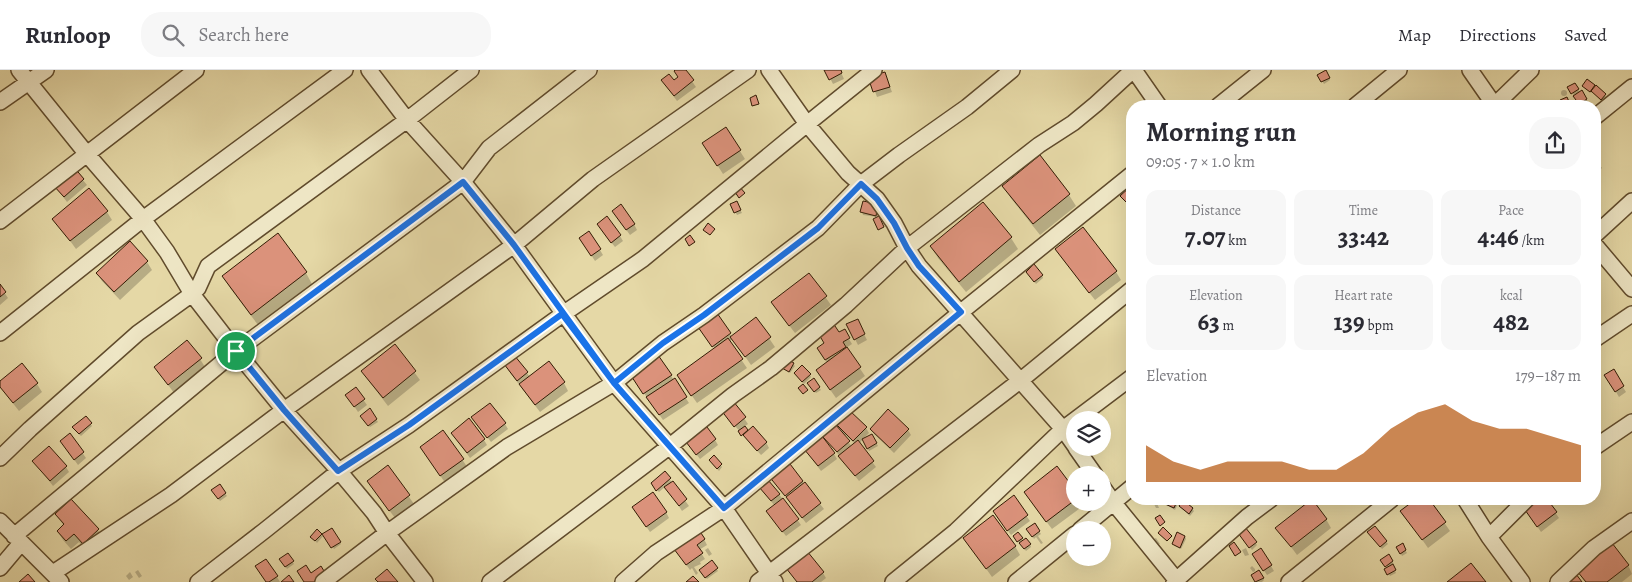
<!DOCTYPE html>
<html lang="en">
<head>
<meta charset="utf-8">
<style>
  body { margin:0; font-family:Alegreya,serif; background:#f7f7f7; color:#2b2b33; height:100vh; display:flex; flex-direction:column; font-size:19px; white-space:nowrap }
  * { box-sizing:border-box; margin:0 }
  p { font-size:16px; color:#7c7c81 }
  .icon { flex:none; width:28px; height:28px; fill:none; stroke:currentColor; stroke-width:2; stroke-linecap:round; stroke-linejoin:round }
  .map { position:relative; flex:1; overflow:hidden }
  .panel { position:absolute; left:1126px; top:30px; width:475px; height:405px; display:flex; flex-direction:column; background:#fff; border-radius:20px; box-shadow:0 5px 20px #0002 }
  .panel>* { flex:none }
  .buttons { position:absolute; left:1066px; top:341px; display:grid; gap:10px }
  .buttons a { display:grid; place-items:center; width:45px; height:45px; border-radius:50%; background:#fff; box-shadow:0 5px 20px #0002; font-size:25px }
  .pin { position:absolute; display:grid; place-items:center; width:42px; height:42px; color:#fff; margin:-21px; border:2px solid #fff; border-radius:50%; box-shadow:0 1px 5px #0007 }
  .round { display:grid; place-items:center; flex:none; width:52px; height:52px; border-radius:20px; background:#f7f7f7 }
  .headline { display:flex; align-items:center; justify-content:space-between; height:85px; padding:0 20px }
  h1 { font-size:28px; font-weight:700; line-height:38px }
  .metrics { display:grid; grid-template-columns:repeat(3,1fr); gap:8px; height:85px; padding:5px 20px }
  .metrics div { display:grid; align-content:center; border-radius:12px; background:#f7f7f7; text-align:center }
  .metrics b { font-size:25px; font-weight:700 }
  .metrics small { font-size:14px; font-weight:400 }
  .metrics p { font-size:14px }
  .chart { height:140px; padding:10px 20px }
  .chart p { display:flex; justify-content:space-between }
  .chart svg { width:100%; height:90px; margin-top:5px; fill:#b45309; opacity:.7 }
  header { display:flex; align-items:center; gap:30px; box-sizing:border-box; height:70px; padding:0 25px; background:#fff; border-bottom:1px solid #e1e1e2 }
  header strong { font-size:24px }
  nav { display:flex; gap:28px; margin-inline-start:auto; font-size:18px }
  .search { width:350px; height:45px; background:#f7f7f7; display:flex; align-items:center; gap:12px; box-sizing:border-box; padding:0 18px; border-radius:20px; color:#7c7c81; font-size:19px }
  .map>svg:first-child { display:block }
  .shadow { fill:#0003; fill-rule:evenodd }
  .building { fill:#db927b; stroke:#331c04 }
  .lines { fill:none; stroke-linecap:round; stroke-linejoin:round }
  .street-casing { stroke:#604b2c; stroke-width:18 }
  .street { stroke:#eee6c5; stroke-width:15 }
  .route-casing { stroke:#fff; stroke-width:10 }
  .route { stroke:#1a73e8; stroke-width:6 }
</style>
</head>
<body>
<header>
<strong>Runloop</strong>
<div class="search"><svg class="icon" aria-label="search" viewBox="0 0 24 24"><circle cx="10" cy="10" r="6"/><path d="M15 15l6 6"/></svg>Search here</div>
<nav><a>Map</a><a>Directions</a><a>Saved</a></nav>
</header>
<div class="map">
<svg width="1632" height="512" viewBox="0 0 1632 512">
  <rect width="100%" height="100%" fill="#e5d8a6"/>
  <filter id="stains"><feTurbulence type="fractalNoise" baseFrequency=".004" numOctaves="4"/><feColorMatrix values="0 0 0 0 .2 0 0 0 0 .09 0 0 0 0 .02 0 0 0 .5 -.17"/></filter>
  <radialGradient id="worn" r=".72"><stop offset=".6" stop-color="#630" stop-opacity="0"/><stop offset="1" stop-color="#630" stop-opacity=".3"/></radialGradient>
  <path class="shadow" d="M677 0H684L696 17 677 31 666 16 679 8Z
    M826 0H840L844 9 833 14Z
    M1326 2 1330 10 1324 14 1319 5Z
    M885 3 892 22 877 27 870 8Z
    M1575 14 1580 23 1582 22 1588 32 1581 36 1569 18Z
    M1594 16 1606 27 1602 32 1593 21 1591 23 1585 18Z
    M1561 23a3 3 0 1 1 6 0a3 3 0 1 1-6 0Z
    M726 59 745 89 723 104 709 82Z
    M1039 87 1069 125 1076 136 1040 165 1010 127 1004 116Z
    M1595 88 1602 98 1595 104Z
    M73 98 87 115 67 132 54 115Z
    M1131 117 1132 119V139L1122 126Z
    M736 132 742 143 737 145 732 135Z
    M983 134 1011 168 1018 179 966 222 938 188 931 177Z
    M879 138 877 147 863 145 862 142Z
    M107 142 112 150 76 179 54 149Z
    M617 147 634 154 637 160 630 165Z
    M601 160 620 166 623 171 615 177Z
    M277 165 306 203 312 214 258 255 230 218 223 206Z
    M584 174 600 180 603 185 595 191Z
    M1062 188 1116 202 1121 210 1095 230Z
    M147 192 152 200 120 230 102 211 97 203Z
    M809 204 831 235 795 263 778 241Z
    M1029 204 1042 205 1043 208 1036 214Z
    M0 216 8 228 0 235Z
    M756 249 775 277 751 295 733 269 729 272 747 298 697 333 683 313 715 279 703 263 730 264 732 267Z
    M860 256 867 270 858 275 855 269Z
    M844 261 852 274 846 278 865 306 836 328 817 301 827 293 819 278Z
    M395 276 420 310 388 336 368 310 363 302Z
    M658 286 689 333 663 350 636 312Z
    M200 289 205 297 174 323 156 298Z
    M793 294 795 296 790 303 784 298Z
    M508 300 527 303 530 307 564 313 568 321 540 342Z
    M1613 301 1626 322 1619 327 1606 305Z
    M796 305H810L811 307 804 314Z
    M813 310 821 320 816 323 810 316Z
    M0 313 37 314 42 322 19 341 4 322Z
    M355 318 367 335 358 342 350 330Z
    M733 332 748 354 744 357 748 363 766 372 769 378 761 385 726 346Z
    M370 340 378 352 370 357 362 346Z
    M849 342 866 358 869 363 863 369 872 365 878 376 869 381 863 369 859 374 876 397 859 411 824 366ZM846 365 855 374 852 377 844 366Z
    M86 348 92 356 81 366 75 360Z
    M476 353 505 354 508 359 491 372Z
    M871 359 908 360 911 365 894 383 874 364Z
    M443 362 468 398 446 414 421 378Z
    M452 363 484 370 487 375 470 388Z
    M70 365 86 388 78 395 65 377Z
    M715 370 718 375 700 389 688 374Z
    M834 384 837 389 821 401 809 385Z
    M714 387 722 397 719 401 712 393Z
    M34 392 66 397 69 402 53 416Z
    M787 392 824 439 806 453 773 410Z
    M388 397 414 434 395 448 374 420Z
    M665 403 689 436 682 441 666 416 659 422 653 416Z
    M219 416 227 426 220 431 214 423Z
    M1075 422V432H1082L1083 436 1052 459 1030 430Z
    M764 423 779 424 801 455 786 466 771 447 775 436Z
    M1013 427 1030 451 1011 465 998 447Z
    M1161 429 1169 430 1180 429 1175 440 1162 432Z
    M1419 429H1428L1450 461 1428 478 1402 441Z
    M1536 429H1546L1559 448 1541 462 1524 437Z
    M1156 431 1159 438H1156L1153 432Z
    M1180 436 1192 439 1194 441 1190 446Z
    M666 442 669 448 650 462 637 443Z
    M56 445 98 460 102 469 88 482 79 472 71 479 63 470 58 462 64 456Z
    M1326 449 1331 458 1297 485 1277 458Z
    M1034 454 1041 464 1038 466 1043 473 1041 474 1036 467 1034 469 1028 459Z
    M1375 457 1388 474 1382 479 1370 464Z
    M1245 459 1257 475 1252 480 1241 466Z
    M332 460 341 474 334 479 324 465 317 473 312 467 321 464 322 466Z
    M1018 463 1024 472 1030 474 1031 477 1026 481 1014 466Z
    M1185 466 1186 469 1181 479 1175 476 1173 474Z
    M1156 468 1160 474 1157 475 1154 469Z
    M704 469 707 475 699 480 705 489 700 492 701 494 694 497 698 503 696 505 692 498 690 500 679 485Z
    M965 469 1015 476 1020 485 992 507Z
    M1402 475 1407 483 1402 486 1398 478Z
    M708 478 712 484 709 486 705 480Z
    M1246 478 1249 485 1245 486 1242 480Z
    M288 485 294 494 287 499 281 489Z
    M1388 486 1394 494 1392 495 1396 503 1390 506 1386 499 1388 498 1382 490Z
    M1257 490 1271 496 1274 501 1267 505Z
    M712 492 718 501 707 509 700 500Z
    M1628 495 1632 504 1622 512H1585L1578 501Z
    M1252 496 1255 499V501L1253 502 1250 498Z
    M787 499 823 503 826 508 821 512H797Z
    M138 500 142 506 139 508 135 502Z
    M130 502 133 507 129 510 126 506Z
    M1259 502 1264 510 1262 512H1257L1253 506Z
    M277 507 280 512H267Z"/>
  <path class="building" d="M675 0H686L694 10 674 26 661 10 669 4 674 10 678 7 674 1Z
    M824 0H841L842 3 829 10Z
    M1326 0 1330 8 1321 12 1317 5Z
    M885 2 890 17 873 22 868 7Z
    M1587 9 1595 15 1590 22 1582 16Z
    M1575 13 1579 19 1571 24 1567 17Z
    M1596 15 1606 24 1601 30 1591 21Z
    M1582 20 1587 29 1579 34 1573 26Z
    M756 25 759 34 752 36 750 28Z
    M1567 27 1570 34 1564 36 1560 30Z
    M726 57 741 80 717 96 702 73Z
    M1040 85 1070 124 1033 154 1002 116Z
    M73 96 84 109 64 127 53 115Z
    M738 115 745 123 739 128 733 119Z
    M1131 116 1132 118V134L1130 136 1120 126Z
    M89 118 108 141 70 171 52 149Z
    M737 131 741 140 734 143 730 134Z
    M863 131 878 134 876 146 860 142Z
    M983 132 1012 167 959 212 930 176Z
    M621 134 635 154 626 160 612 141Z
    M607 146 621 165 611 173 597 154Z
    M879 146 884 157 878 160 873 149Z
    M708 153 715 159 710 165 703 160Z
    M1083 157 1117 201 1089 223 1055 179Z
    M589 161 601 179 591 186 579 168Z
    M278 163 307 202 251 245 222 206Z
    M690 165 695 172 689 176 685 169Z
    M130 171 148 191 114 222 96 203Z
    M1034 194 1043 205 1034 212 1026 202Z
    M809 203 827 226 789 256 771 232Z
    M0 214 6 222 0 227Z
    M717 243 731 263 712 277 698 257Z
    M756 247 771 267 745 287 730 267Z
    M858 249 865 264 854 270 846 254Z
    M833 253 839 262 845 259 850 268 843 272 846 277 825 290 817 278 824 273 818 263Z
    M728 268 743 289 691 326 677 305Z
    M187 270 202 288 168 315 154 297Z
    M395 274 416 301 383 328 361 301Z
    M847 277 861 297 830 320 816 300Z
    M514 285 528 302 517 311 504 294Z
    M658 285 672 305 643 324 630 304Z
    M787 289 794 293 789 302 782 298Z
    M549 291 565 312 535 335 519 314Z
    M22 293 38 313 13 333 0 317V311Z
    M802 295 811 304 802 312 794 303Z
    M1614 299 1624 316 1615 322 1604 305Z
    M675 308 687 327 659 345 646 327Z
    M814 308 820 317 814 322 807 313Z
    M803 314 808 320 803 324 798 318Z
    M356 317 365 329 354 337 345 325Z
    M733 331 746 347 734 357 721 340Z
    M490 333 506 353 487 368 471 347Z
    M370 338 377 349 368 356 360 346Z
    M888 339 909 359 890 378 870 359Z
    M849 340 867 357 853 371 836 354Z
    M86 346 92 353 79 364 72 357Z
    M469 348 485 369 467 383 451 363Z
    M704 353 716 369 696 385 683 368Z
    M835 354 850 371 837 382 822 366Z
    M745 356 748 360 741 366 738 361Z
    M753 356 767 372 757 381 743 365Z
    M443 360 464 389 440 406 420 377Z
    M70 363 84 382 74 390 60 371Z
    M872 364 877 373 867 379 862 369Z
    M822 366 835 383 818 396 804 379Z
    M858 370 874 391 855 406 838 386Z
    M49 376 67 396 50 411 32 391Z
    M714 385 722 394 717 399 709 390Z
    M787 390 803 411 785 426 768 405Z
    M388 395 410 425 389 441 367 411Z
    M1057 396 1075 420V430L1046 452 1024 422Z
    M665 401 671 408 656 421 651 413Z
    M768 410 780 424 771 431 759 417Z
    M673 411 687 429 679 436 664 417Z
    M805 412 821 433 802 448 786 427Z
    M220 414 226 423 218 429 211 420Z
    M653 422 667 442 646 457 632 437Z
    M1014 425 1028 445 1007 461 993 441Z
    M783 428 799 449 782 462 766 441Z
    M71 429 99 459 83 474 74 464 66 471 57 461 64 454 55 444Z
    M1168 429H1178L1174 438 1165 434Z
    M1312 429 1327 449 1291 477 1275 458Z
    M1416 429H1429L1446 452 1422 470 1400 441Z
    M1534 429H1547L1557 442 1537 457 1523 437Z
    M1183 430 1193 438 1189 444 1179 436Z
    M993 445 1016 476 986 499 963 468Z
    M1160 445 1165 452 1160 456 1155 448Z
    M1035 453 1040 461 1032 467 1026 459Z
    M1375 456 1387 471 1380 477 1367 462Z
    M1163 457 1172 466 1167 471 1158 463Z
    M1245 457 1257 472 1249 478 1238 463Z
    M332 458 341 472 331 478 322 464Z
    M317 459 322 464 315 471 310 467Z
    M699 460 705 469 697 475 703 483 686 495 674 479Z
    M1018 462 1023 468 1017 472 1013 466Z
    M1177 462 1185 466 1180 478 1172 474Z
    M1026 468 1031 474 1024 479 1019 473Z
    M1234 472 1241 482 1235 486 1229 476Z
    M1403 473 1406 480 1400 484 1396 477Z
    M1612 473 1629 495 1607 512H1586L1577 501Z
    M1261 478 1272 495 1263 501 1252 484Z
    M807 481 824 502 812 512H797L786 498Z
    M288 483 294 491 285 497 279 489Z
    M1389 484 1393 491 1385 497 1380 490Z
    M266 489 278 506 269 512H266L255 496Z
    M712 490 718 498 705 508 699 500Z
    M1471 493 1486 512H1447Z
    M1393 494 1396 500 1387 505 1384 499Z
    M306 495 311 503 321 496 327 506 318 512H304L297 501Z
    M387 499 398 512H378L375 509Z
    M1259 500 1264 508 1255 512 1251 505Z
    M28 504 35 512H19Z
    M1576 504 1582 512H1565Z
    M289 505 294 512H281Z
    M693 506 699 512H686Z"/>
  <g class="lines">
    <defs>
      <path id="street" d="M19 0 86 83 143 149 167 182 192 224 236 281 284 340 339 401 409 355 563 244 643 189 807 54 848 103 877 129 894 153 907 178 919 196 1063 359 1075 376
        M369 0 407 50 463 112 514 175 614 313 724 438 775 512
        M769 0 807 54 874 0
        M1134 0 1159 36
        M1470 0 1495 36
        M0 32 46 0
        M1495 35 1531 0
        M1218 36 1263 0
        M1355 36 1399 0
        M1595 47 1632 17
        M0 151 196 0
        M1595 165 1632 131
        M1595 175 1632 219
        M0 263 143 149 345 0
        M1595 269 1632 244
        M1595 377 1632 352
        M1076 378 1095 405
        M0 388 30 359 138 263 192 224 198 218 208 196 407 50 471 0
        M1102 416 1113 432 1178 512
        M1465 429 1489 467 1522 512
        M0 451 61 512
        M1080 460 1132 417
        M14 466 236 281 463 112 489 78 589 0
        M1489 467 1527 429
        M0 498 21 473
        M53 503 171 425 284 340 514 175 593 109 748 0
        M198 512 264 461 339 401 374 443 387 463 425 512
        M323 512 387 463 507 377 614 313 663 273 704 245 818 158 861 114 899 85 967 37 1012 0
        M490 512 670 376 733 325 771 298 846 235 907 178 1039 75 1073 53 1096 34 1133 0
        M623 512 656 483 724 438 961 242 1132 104
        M758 512 1021 310 1132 219
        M893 512 956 461 1063 359 1132 307
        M1016 512 1075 464
        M1174 512 1247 447 1271 429
        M1289 512 1392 429
        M1558 512 1594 478 1632 451"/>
    </defs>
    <use href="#street" class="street-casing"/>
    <use href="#street" class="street"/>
  </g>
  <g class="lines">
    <defs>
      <path id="route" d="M236 281 284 340 338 401 409 355 562 244 614 313 724 438 961 242 919 196 907 178 894 153 877 129 861 114 818 158 704 245 663 273 614 313 514 175 463 112 236 281"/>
    </defs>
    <use href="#route" class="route-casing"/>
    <use href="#route" class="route"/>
  </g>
  <rect width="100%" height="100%" filter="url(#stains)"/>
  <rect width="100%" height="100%" fill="url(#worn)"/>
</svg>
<div class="buttons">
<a><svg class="icon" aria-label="layers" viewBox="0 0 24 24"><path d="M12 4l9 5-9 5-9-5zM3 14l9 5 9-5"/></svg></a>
<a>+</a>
<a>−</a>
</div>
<div class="pin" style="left:236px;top:281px;background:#1e9e55"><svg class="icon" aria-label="arrive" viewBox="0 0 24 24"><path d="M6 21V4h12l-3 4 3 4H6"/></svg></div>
<section class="panel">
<div class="headline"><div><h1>Morning run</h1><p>09:05 · 7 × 1.0 km</p></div><a class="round"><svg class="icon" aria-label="share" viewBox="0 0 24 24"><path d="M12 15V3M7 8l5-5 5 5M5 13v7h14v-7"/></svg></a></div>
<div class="metrics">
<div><p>Distance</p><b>7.07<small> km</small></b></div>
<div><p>Time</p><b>33:42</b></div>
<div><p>Pace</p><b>4:46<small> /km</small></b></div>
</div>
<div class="metrics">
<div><p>Elevation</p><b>63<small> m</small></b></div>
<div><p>Heart rate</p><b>139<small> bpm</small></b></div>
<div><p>kcal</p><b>482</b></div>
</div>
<div class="chart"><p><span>Elevation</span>179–187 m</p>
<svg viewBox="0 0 160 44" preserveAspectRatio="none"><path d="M0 44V26L10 34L20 38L30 34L40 34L50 34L60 38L70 38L80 30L90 18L100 10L110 6L120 14L130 18L140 18L150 22L160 26V44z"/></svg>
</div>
</section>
</div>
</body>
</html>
